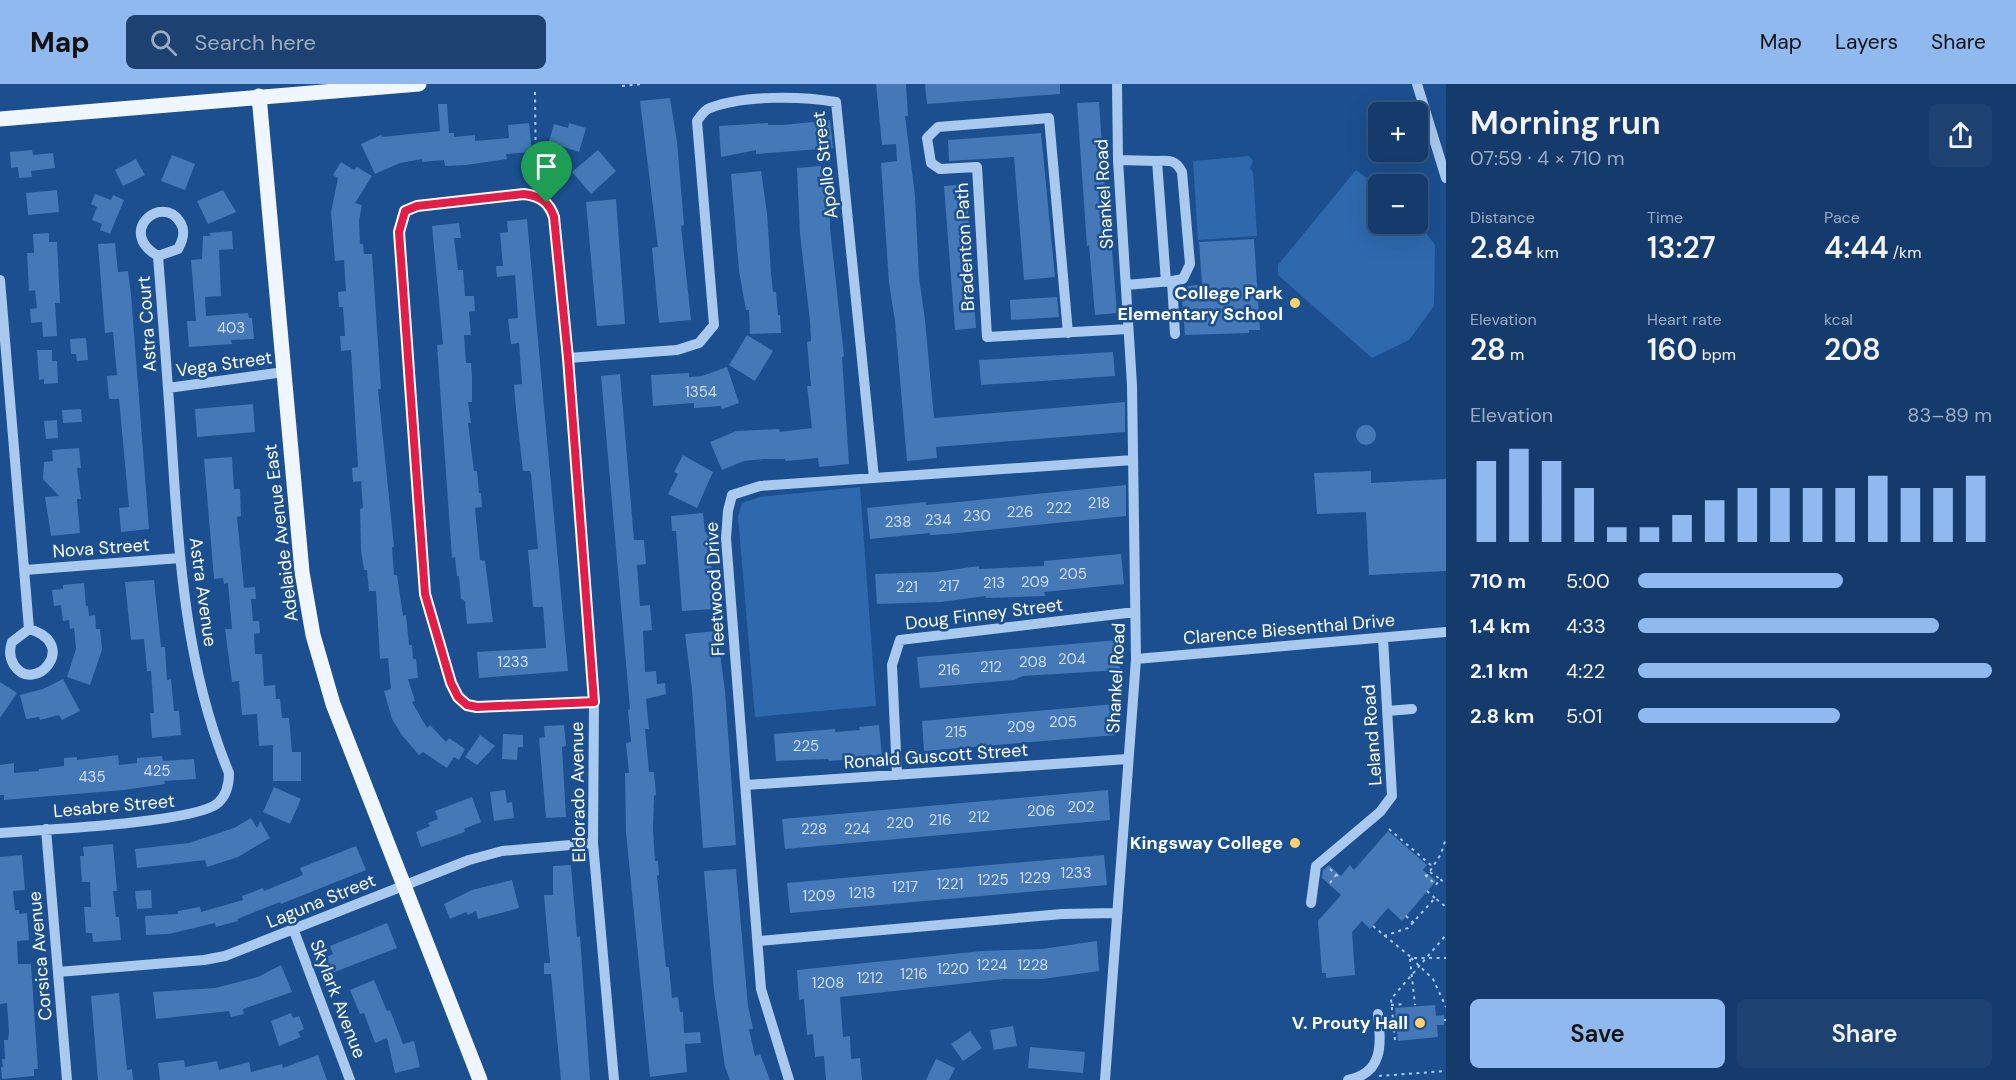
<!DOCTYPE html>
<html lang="en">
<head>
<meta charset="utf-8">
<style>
  body { margin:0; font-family:"DM Sans",sans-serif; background:#1d4271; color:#f1f3f6; height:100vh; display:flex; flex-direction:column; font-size:22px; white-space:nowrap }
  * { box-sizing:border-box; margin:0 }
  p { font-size:20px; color:#9dadc1 }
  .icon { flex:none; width:33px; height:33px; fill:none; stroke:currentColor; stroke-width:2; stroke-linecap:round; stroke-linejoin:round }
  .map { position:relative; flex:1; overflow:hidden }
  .details { display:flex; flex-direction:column; background:#143b6b; width:570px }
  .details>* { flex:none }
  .controls { position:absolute; left:1368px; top:18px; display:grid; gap:12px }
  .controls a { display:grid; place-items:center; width:60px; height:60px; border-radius:9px; background:#143b6b; box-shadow:0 6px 24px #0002,0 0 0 2px #33557e; font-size:30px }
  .pin { position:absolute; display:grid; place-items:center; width:51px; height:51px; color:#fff; margin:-62px -26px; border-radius:50% 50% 50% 0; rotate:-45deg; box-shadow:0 0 6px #0007 }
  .pin .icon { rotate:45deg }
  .round { display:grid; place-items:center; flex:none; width:63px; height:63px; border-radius:9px; background:#1d4271 }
  .overview { display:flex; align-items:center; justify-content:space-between; height:102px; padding:0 24px }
  h1 { font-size:33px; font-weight:600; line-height:45px }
  .stats { display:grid; grid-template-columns:repeat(3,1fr); gap:9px; height:102px; padding:6px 24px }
  .stats div { display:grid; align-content:center }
  .stats b { font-size:30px; font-weight:600 }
  .stats small { font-size:16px; font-weight:400 }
  .stats p { font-size:16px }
  .chart { height:168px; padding:12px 24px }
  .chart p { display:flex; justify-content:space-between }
  .chart svg { width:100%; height:108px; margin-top:6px; stroke:#90b9f0; stroke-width:6 }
  .primary-button { display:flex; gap:12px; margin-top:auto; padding:12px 24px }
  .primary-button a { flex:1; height:69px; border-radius:9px; background:#90b9f0; color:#111; font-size:24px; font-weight:600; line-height:69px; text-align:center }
  .primary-button a+a { background:#1d4271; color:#f1f3f6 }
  ul { padding:0 24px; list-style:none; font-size:20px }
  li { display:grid; grid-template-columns:96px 72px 1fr; align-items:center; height:45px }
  li i { height:15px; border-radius:8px; background:#90b9f0 }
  header { display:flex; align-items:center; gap:36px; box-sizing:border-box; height:84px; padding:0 30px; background:#90b9f0; color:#111 }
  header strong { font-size:28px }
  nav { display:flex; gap:33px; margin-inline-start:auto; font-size:21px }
  .search { width:420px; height:54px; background:#1d4271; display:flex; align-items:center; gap:15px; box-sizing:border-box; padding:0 21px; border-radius:9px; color:#9dadc1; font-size:22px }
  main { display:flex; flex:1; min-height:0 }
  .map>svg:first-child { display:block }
  .green { fill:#2e69ad }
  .building { fill:#4478b7 }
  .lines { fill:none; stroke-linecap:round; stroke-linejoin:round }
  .path { stroke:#a9c9ee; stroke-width:2; stroke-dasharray:3 4.5; stroke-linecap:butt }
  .minor { stroke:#a9c9ee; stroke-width:10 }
  .major { stroke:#f0f6ff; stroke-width:15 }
  .route-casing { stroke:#fff; stroke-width:12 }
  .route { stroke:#e11d48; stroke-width:8 }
  .poi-dot { fill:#ffd166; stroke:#1b4f8f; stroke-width:2 }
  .labels { text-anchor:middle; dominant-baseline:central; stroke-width:5; stroke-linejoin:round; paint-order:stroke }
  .number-label { font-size:15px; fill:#d0dded }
  .street-label { font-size:18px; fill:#fff; stroke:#1b4f8f }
  .poi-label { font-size:18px; font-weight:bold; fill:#fff; stroke:#1b4f8f; text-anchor:end }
</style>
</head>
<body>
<header>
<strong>Map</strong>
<div class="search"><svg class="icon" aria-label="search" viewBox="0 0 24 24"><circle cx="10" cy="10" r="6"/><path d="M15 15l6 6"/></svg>Search here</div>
<nav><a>Map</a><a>Layers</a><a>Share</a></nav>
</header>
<main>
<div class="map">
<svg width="1446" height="996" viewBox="0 0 1446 996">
  <rect width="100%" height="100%" fill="#1b4f8f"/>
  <path class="green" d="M1249 72 1253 77 1250 84 1253 88 1257 152 1198 156 1193 77Z
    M1356 86 1378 102V140L1418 138 1435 161 1434 222 1409 256 1372 274 1278 191V181Z
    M860 403 876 622 755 633 738 432 742 419 760 413Z"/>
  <path class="building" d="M876 0H906L908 32H905L915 112 919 194 925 236 934 334 1125 318V348L936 363 937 374 907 377 895 237 889 199 881 79 897 77 896 60 882 61Z
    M925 0H1060V10L927 20Z
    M670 14 677 58 684 141 681 142 691 236 659 239 652 164 658 163 640 17Z
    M1099 18 1109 165H1112L1117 229 1095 231 1089 161 1087 162 1077 19Z
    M438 20H447L449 49H454V53L475 51V57L509 54 508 41 529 39 532 68 506 70 507 75 466 81 445 82 444 76 422 78V75L400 79 375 90 361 60 381 51 382 53 440 47Z
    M830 36 833 64 756 70V66L721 73 719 42 768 39V41H784Z
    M569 39 586 44 579 68 558 61 555 70 546 68 554 40 568 44Z
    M1041 49 1055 193 1024 196 1014 73 949 77 948 56Z
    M32 66 33 71 53 69 55 84 31 87 32 93 19 94 18 83 11 84 10 68Z
    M598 66 616 87 591 110 572 88Z
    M172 71 195 80 185 106 161 97Z
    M136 75 145 91 123 102 115 86Z
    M341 78 354 86 357 83 372 92 355 119 362 121 359 137 360 160H363L364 170H372L381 305H378L394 463H392L394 491H397L403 532 406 531 409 561H412L413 575H416L418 594 408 595 415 617 412 618 427 644 430 641 446 658 449 654 465 665 459 676 454 673 447 684 423 668 419 671 401 650 392 635 384 607 391 605 388 574 380 575 376 507H369L367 486H364L361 466 360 425 363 424 361 397 353 398 352 384 358 383 351 266 341 267 340 252H345L343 223H339L338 208 346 207 344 176 335 177 331 128 338 94 333 91Z
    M821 82V85L828 84 830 102V144L844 272 842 273 849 380 819 383 818 374 786 377 785 375H764L744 377 722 386 710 358 736 347 779 345 780 348 812 344 807 302H811L807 258 811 257 810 237 800 150 797 84Z
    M761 87 767 129 771 189 773 208H776L778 231H780L781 249 750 250 749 226H746L739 187 731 90Z
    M966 100 976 244 955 246 944 102Z
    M57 106 59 128 28 131 26 109Z
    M223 106 236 128 208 140 197 117Z
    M95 110 111 116 113 111 124 116 110 150 100 146 102 140 92 136 97 123 91 120Z
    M616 115 625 240 597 242 586 118Z
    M527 135 568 587 479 594 477 568 546 564 543 523H533L528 466 538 465 531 390 530 387H523L516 326 514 301 522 300 519 259 511 260 508 235 518 234 515 191 497 193 496 182H503L500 149 508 148 507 137Z
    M459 139 461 154H454L458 186H463L465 212H474L475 227 469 228 471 251H464L466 279H471L472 293V318H468L471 339H468L474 387H477L479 409H481L482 423 475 424 480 476 485 477 493 538 467 540 465 517 461 515 459 492H457L455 473 452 474 437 261 443 260 432 142Z
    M232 147 233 165 219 166 221 212 205 213 206 232 248 229 249 234H252L254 255 231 256 232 260 189 263 187 237H196L191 176 202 175 203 152H211L209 149Z
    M49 149V158H57L60 219H55L57 252 43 253 42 238 31 239 30 225 37 224 35 206 29 207 27 169H34L33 150Z
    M1254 155 1260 246H1249V249L1185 251 1182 215 1184 203 1202 200 1199 158Z
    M115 159 118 188 128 187 131 210 149 445 121 448 119 424 129 423 119 315H109L107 292 117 291 113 248 105 249 98 160Z
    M1057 213 1059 233 1011 236 1010 216Z
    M747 251 773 267 755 297 729 281Z
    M86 254 88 276 77 277 76 270H71L70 255Z
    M37 266H52V277H57L58 299 44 300V295L39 296Z
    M1113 268 1115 292 981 301 979 276Z
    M727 283 739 319 722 325 721 322 694 324V319L653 322 651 291 689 289V293L702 292Z
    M620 290 634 456H644L646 480 637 481 640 522 650 521 652 546 643 547 645 588 656 587 657 600 665 599 666 610 646 615 649 645H645L649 688H654L656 711 654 712 653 746 655 777H658L659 791 657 792 666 883H669L672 914 678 913 680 928H683L684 949 700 948 701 959 685 960 687 988 650 993 626 748 625 689H629L626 659 631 658 628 626 630 625 601 292Z
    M253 320 255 348 197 353 195 325Z
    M81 325 82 338 63 339 62 326Z
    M57 336 58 354 46 355 44 337Z
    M1356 351a10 10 0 1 1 20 0a10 10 0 1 1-20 0Z
    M79 364 81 384H77L81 415H77L80 449 51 452 45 413 59 412 43 395 44 378 53 377 52 366Z
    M683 371 713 388 697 424 668 410 678 390 674 388Z
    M232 373 234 405H240L241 432 237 433 244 504 255 503 256 515H251L253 537H259L260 549 254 550 255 570H262L264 602 275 601 276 615H280L282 634H289L292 668H301V697H273V661L259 662 257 630 242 631 239 597 232 598 225 545H232L228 499 224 500 223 494 214 495 204 375Z
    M1371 387V399L1446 395V487L1369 491 1366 428 1317 430 1314 389Z
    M1126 401V432L948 450 930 451V449L870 455 867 424 926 418V421L948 419Z
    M703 429 705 448H709L714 525 682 527 676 447H672L671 432Z
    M1121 470 1124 500 1044 508 1045 512 986 514V512L941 518 877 520 875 490 936 488 979 482V485L1044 482V477Z
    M154 496 161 563H165L167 596 171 595 174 627H179L181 651 152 654 150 629H154L151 587H147L144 555 131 556 125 498Z
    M84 499 86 522H88L89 532 95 531 96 545H100L102 566 90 601 67 593 76 565 74 544 70 545 69 536 63 537 61 521 54 522 52 506 63 505V501Z
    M717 547 725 607 736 761 703 764 692 606 685 550Z
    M1118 556 1120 586 1023 592 1014 596 920 604 917 573Z
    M63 595 80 627 62 636 59 631 40 636 39 633 26 635 20 611 43 605Z
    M0 598 17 609 0 634Z
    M1115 620 1117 651 924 667 922 637Z
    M564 641 566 662 562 663 566 733 546 734 539 654 545 653 544 642Z
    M879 641 882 673 829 677 828 675 776 677 774 650 835 645V648L860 646 859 643Z
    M503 650 523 651V663H518L517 676 502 675Z
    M480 651 495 662 477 681 465 673Z
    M118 671 119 681 137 679V674L162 672 163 677 194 675 196 695 164 697 165 700 124 706 15 715 4 716V711H0V681L14 679V689L39 687V685L64 682V674L77 673V676Z
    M274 703 301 715 290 740 263 728Z
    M505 706 507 719 512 718 514 734 494 737 490 708Z
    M1108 706 1110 736 785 765 782 735Z
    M472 713 481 738 464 745 465 748 421 763 416 748 430 742 428 739 438 735 435 727Z
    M251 734 257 744 260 737 270 754 238 773 207 783 205 776 137 784 135 765 189 759 234 744Z
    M1388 747 1427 781 1423 786 1436 797 1402 837 1388 824 1370 845 1362 837 1352 848 1355 891 1326 894V889H1322L1318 837 1341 811 1322 794 1323 786 1329 781 1341 792 1350 781 1354 786Z
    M113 760 117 807H113L116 833H119L121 856 93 858 92 849H86L84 823H91L90 798H82L80 772H84L83 763Z
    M356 762 366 786 281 820 280 818 237 835 238 837 216 843 215 839 169 850 146 851 145 832 178 830V827L200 823 201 828 243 816 242 812 263 804 264 807 303 791 300 784Z
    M22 771 25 806 13 807 15 826H19V830L27 829 29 856 17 857 18 880H31L38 985H34V992L2 995 1 983H3L2 975H5L4 956H8L9 948 7 919 0 920V773Z
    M1104 771 1107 801 790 829 787 799Z
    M571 781 577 853 580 852 590 996H561L551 890H544V879H550L544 811H553V782Z
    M736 785 748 922 753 945H749L755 972 760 970 770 996H730L725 983 714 907 704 787Z
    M512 796 519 824 478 835 476 827 468 831 466 828 450 835 444 820 472 806Z
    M151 806 152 824 137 825 135 807Z
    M387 839 397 864 332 889 326 873 333 870 330 862Z
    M1097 857 1099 887 1043 895H1004L840 913 843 953 850 952 851 975 860 974 862 996H826L824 972 815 973 813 950 807 951 804 915 799 916 797 886 982 867 1042 865Z
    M281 881 292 908 243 925 244 930 231 933 229 927 156 935 153 908 215 904 258 893Z
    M374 896 387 927 390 926 403 960 414 957 420 983 395 989 387 954 375 959 364 929 360 930 350 906Z
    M119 909 127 986 132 985 133 996H98L91 912Z
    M1435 921 1436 932 1444 931V941H1437L1438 953 1398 957 1395 924Z
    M291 929 293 934 299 932 304 945 298 948 301 953 279 962 271 937Z
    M1013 942 1017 962 994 966 990 946Z
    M970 947 982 964 963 977 951 960Z
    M1030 963 1085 968 1083 989 1028 984Z
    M318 971 327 996H160L158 979 184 976 185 983 217 977 219 986 249 978 251 988 282 980 283 984Z
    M936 975 955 984 949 996H926Z"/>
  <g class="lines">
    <path class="path" d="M622 2 643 0
      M535 8 536 101
      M1389 745 1433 783
      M1330 785 1339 793
      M1430 788 1440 795
      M1425 791 1436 801 1440 795 1446 800
      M1426 793 1441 770 1446 754
      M1330 799 1336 791
      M1427 807 1435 814
      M1406 832 1414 839
      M1373 842 1412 874H1446
      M1384 852 1408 844 1435 814 1446 823
      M1411 874 1433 895 1446 923
      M1410 875 1415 921
      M1391 921 1405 920
      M1444 936H1446
      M1395 956 1391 915 1446 851
      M1379 992 1446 987"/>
    <path class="minor" d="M1417 0 1446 94
      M1118 76 1157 77
      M0 196 29 545 12 558C9 566 9 573 14 581 34 612 81 560 29 545
      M1166 198 1157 77C1169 76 1176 76 1182 88L1190 180 1183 195 1172 197
      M1126 201 1172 197 1175 250
      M1068 249 1049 34 938 43 927 54 931 79 940 85 977 83 987 253 1128 245
      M568 274 677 266 699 259 714 241 697 37C700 33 704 26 710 24 743 11 801 12 836 18L874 394
      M168 304 284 288
      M25 486 180 474
      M1136 575 1446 548
      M594 618 477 623 467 621 458 613 451 599 425 510 399 148 405 127 417 122 524 110C540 112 549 118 554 133L568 274 594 618 593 759 614 996
      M1387 627 1412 625
      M897 691 892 581 900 556 1135 528
      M746 701 1128 675
      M46 745 67 996
      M0 749C39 746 195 739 218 719 227 711 229 700 229 689 186 586 179 474 172 363 168 300 163 236 158 172 116 148 162 109 180 138 186 147 183 156 178 165L158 172
      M1311 819 1316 782 1380 728 1392 712 1383 554
      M294 847 350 996
      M758 857 1062 830 1117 829
      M58 888 204 876 225 872 469 776 502 767 593 759
      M789 996 761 905 726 454 728 427 732 411 760 402 1133 376
      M1105 996 1136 575 1132 301 1118 76 1117 0
      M1348 996C1384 989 1381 960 1378 930"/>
    <path class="major" d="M259 12 302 488 313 551 333 620 480 996
      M0 35 419 0"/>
  </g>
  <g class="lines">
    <defs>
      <path id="route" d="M524 110C540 112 549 118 554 133L568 274 594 618 477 623 467 621 458 613 451 599 425 510 399 148 405 127 417 122Z"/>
    </defs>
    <use href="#route" class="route-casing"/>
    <use href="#route" class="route"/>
  </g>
  <g class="poi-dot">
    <circle cx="1295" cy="219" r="6"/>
    <circle cx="1295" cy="759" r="6"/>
    <circle cx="1420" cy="939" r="6"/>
  </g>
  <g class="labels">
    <g class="number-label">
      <text x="231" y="244">403</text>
      <text x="701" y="308">1354</text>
      <text x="1099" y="419">218</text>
      <text x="1059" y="424">222</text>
      <text x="1020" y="428">226</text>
      <text x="977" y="432">230</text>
      <text x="938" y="436">234</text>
      <text x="898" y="438">238</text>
      <text x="1073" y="490">205</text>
      <text x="1035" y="498">209</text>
      <text x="994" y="499">213</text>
      <text x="949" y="502">217</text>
      <text x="907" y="503">221</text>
      <text x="1072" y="575">204</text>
      <text x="513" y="578">1233</text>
      <text x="1033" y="578">208</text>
      <text x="991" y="583">212</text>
      <text x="949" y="586">216</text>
      <text x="1063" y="638">205</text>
      <text x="1021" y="643">209</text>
      <text x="956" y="648">215</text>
      <text x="806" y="662">225</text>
      <text x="157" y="687">425</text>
      <text x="92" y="693">435</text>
      <text x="1081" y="723">202</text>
      <text x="1041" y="727">206</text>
      <text x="979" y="733">212</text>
      <text x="940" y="736">216</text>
      <text x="900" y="739">220</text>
      <text x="814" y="745">228</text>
      <text x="857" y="745">224</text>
      <text x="1076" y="789">1233</text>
      <text x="1035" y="794">1229</text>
      <text x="993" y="796">1225</text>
      <text x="950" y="800">1221</text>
      <text x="905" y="803">1217</text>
      <text x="862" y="809">1213</text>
      <text x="819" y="812">1209</text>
      <text x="992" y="881">1224</text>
      <text x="1033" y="881">1228</text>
      <text x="953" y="885">1220</text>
      <text x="914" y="890">1216</text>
      <text x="870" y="894">1212</text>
      <text x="828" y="899">1208</text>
    </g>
    <g class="street-label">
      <text transform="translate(825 81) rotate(-97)">Apollo Street</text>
      <text transform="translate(1104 110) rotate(-93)">Shankel Road</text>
      <text transform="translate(965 163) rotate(-93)">Bradenton Path</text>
      <text transform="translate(147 240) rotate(-94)">Astra Court</text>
      <text transform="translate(224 280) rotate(-8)">Vega Street</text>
      <text transform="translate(281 449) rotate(-97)">Adelaide Avenue East</text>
      <text transform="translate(101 464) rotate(-4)">Nova Street</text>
      <text transform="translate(715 505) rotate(-93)">Fleetwood Drive</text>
      <text transform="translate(203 508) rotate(82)">Astra Avenue</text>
      <text transform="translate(984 530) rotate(-7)">Doug Finney Street</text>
      <text transform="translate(1289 545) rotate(-5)">Clarence Biesenthal Drive</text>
      <text transform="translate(1116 594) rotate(-87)">Shankel Road</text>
      <text transform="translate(1372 651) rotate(-94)">Leland Road</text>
      <text transform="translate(936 672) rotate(-4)">Ronald Guscott Street</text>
      <text transform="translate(578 708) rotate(-91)">Eldorado Avenue</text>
      <text transform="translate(114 722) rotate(-5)">Lesabre Street</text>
      <text transform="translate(321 817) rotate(-22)">Laguna Street</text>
      <text transform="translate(40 872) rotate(-95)">Corsica Avenue</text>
      <text transform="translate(338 915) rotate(69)">Skylark Avenue</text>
    </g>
    <g class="poi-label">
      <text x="1283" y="209">College Park<tspan x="1283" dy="21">Elementary School</tspan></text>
      <text x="1283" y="759">Kingsway College</text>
      <text x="1408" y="939">V. Prouty Hall</text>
    </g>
  </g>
</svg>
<div class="controls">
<a>+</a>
<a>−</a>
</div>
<div class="pin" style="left:547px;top:119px;background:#1e9e55"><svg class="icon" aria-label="arrive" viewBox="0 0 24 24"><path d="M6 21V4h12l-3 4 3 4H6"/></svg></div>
</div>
<section class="details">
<div class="overview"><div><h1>Morning run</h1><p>07:59 · 4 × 710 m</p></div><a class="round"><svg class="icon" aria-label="share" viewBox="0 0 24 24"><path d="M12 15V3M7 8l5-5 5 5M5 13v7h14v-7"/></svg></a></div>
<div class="stats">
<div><p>Distance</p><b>2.84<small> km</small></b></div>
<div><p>Time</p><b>13:27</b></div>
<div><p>Pace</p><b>4:44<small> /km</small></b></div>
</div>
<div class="stats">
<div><p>Elevation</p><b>28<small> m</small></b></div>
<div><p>Heart rate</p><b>160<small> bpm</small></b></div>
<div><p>kcal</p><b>208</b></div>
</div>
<div class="chart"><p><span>Elevation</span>83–89 m</p>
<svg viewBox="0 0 160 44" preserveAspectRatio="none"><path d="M5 44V11M15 44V6M25 44V11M35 44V22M45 44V38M55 44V38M65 44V33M75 44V27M85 44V22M95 44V22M105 44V22M115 44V22M125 44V17M135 44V22M145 44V22M155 44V17"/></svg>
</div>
<ul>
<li><b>710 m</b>5:00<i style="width:58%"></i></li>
<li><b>1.4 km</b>4:33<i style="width:85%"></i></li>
<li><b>2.1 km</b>4:22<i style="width:100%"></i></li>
<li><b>2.8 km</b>5:01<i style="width:57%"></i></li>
</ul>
<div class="primary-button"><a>Save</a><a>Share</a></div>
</section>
</main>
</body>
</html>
